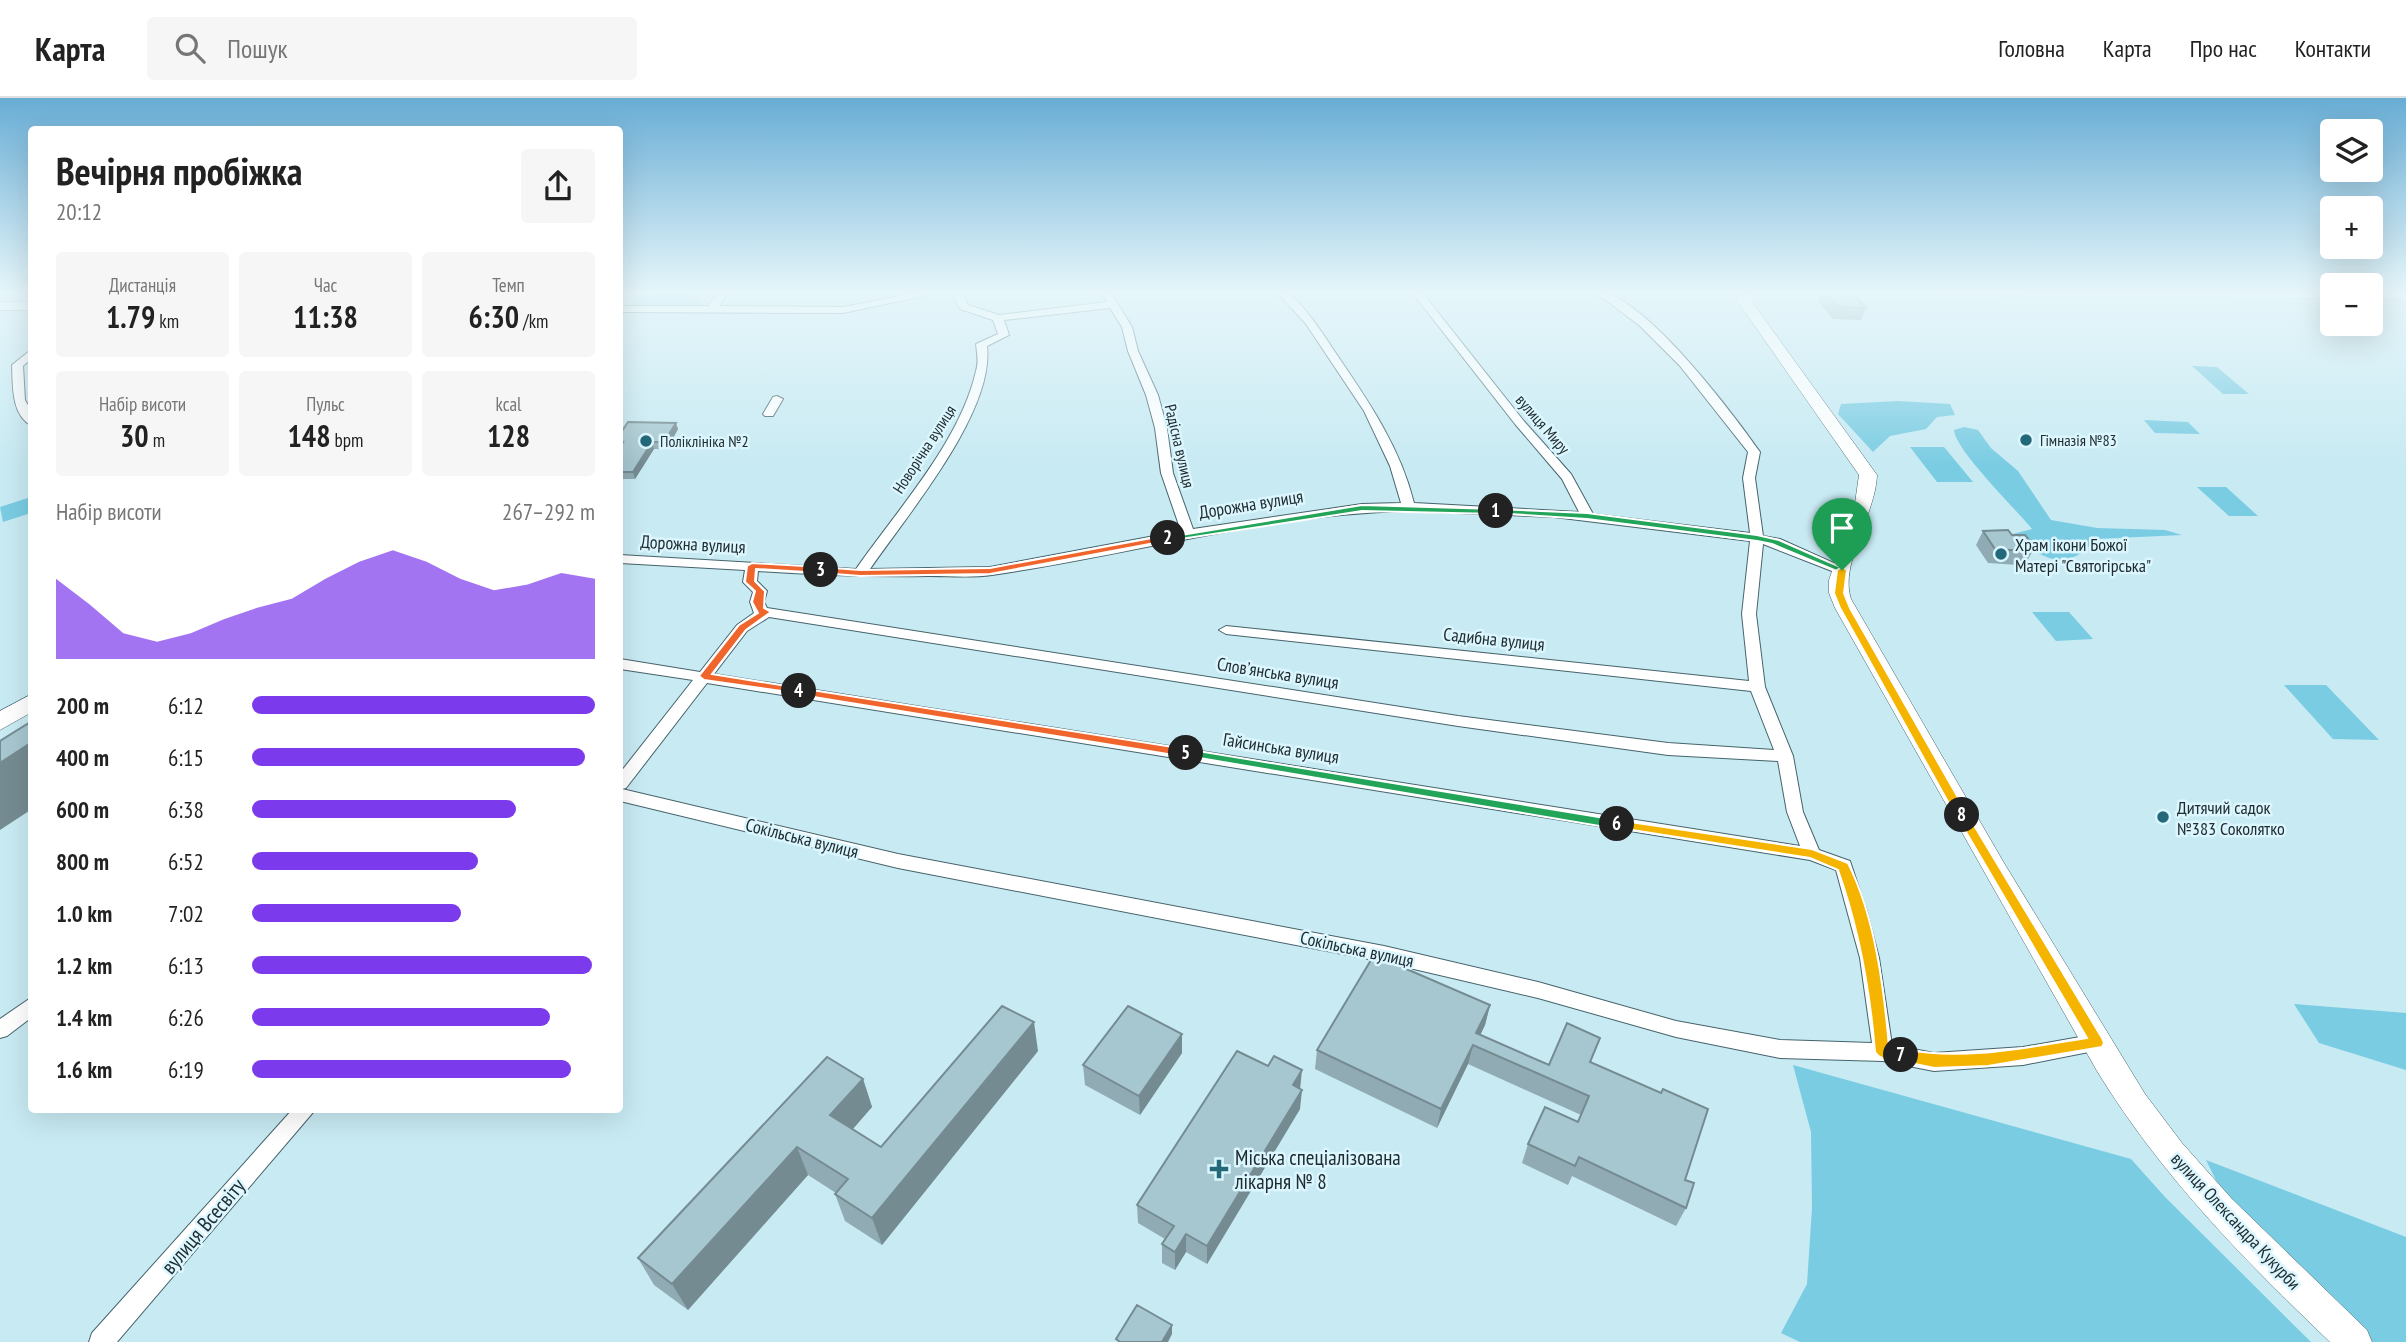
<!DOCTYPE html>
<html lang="uk">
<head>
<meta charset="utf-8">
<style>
  body { margin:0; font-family:"PT Sans Narrow",sans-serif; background:#f6f6f6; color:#222; height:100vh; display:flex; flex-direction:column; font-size:26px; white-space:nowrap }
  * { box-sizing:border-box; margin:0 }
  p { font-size:23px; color:#767676 }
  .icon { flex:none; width:38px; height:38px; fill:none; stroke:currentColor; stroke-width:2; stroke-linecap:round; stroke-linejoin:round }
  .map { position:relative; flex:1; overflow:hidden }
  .sheet { position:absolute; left:28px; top:28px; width:595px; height:987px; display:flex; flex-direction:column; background:#fff; border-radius:7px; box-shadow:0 7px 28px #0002 }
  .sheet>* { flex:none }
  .controls { position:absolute; left:2320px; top:21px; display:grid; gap:14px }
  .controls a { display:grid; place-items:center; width:63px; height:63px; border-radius:7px; background:#fff; box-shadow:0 7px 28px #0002; font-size:35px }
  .pin { position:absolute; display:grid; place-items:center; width:60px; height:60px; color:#fff; margin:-72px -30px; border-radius:50% 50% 50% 0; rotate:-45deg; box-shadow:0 0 7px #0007 }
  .pin .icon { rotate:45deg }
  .km { position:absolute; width:35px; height:35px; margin:-18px; border-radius:50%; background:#222; color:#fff; font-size:19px; line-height:35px; text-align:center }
  .round { display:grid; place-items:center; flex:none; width:74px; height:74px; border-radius:7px; background:#f6f6f6 }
  .headline { display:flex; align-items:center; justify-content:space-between; height:119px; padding:0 28px }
  h1 { font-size:38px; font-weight:600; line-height:52px }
  .figures { display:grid; grid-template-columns:repeat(3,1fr); gap:10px; height:119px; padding:7px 28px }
  .figures div { display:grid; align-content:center; border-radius:7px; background:#f6f6f6; text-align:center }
  .figures b { font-size:30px; font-weight:600 }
  .figures small { font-size:19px; font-weight:400 }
  .figures p { font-size:19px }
  .chart { height:196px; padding:14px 28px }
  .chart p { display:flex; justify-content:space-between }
  .chart svg { width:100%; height:126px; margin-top:7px; fill:#7c3aed; opacity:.7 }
  ul { padding:0 28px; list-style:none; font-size:23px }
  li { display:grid; grid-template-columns:112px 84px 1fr; align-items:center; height:52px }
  li i { height:18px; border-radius:9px; background:#7c3aed }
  header { display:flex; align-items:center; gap:42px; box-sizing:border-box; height:98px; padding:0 35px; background:#fff; border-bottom:2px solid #e0e0e0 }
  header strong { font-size:33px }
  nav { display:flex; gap:38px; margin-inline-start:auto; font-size:24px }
  .search { width:490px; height:63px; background:#f6f6f6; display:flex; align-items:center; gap:18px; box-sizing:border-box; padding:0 24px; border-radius:7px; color:#767676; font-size:26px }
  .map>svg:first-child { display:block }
  .green { fill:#7acce2 }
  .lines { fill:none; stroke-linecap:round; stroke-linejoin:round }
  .street-casing { stroke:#45636b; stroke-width:2 }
  .secondary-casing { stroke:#45636b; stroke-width:1 }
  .street { fill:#fff; fill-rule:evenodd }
  .secondary { fill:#fff; fill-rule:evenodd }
  .wall { fill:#90abb3 }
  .shaded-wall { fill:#758b92 }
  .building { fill:#a7c7d0; stroke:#758b92; stroke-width:2 }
  .split-1 { fill:#22a559; stroke:#fff; stroke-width:2 }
  .split-2 { fill:#22a559; stroke:#fff; stroke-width:2 }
  .split-3 { fill:#f0652b; stroke:#fff; stroke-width:2 }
  .split-4 { fill:#f0652b; stroke:#fff; stroke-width:2 }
  .split-5 { fill:#f0652b; stroke:#fff; stroke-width:2 }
  .split-6 { fill:#22a559; stroke:#fff; stroke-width:2 }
  .split-7 { fill:#f5b400; stroke:#fff; stroke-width:2 }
  .split-8 { fill:#f5b400; stroke:#fff; stroke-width:2 }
  .split-9 { fill:#f5b400; stroke:#fff; stroke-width:2 }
  .poi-dot { fill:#246979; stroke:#dbf6fe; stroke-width:2.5 }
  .labels { text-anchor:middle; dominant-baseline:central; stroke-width:5; stroke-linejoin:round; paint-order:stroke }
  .far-street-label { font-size:16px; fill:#202d30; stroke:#dbf6fe }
  .far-poi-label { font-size:16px; fill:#202d30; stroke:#dbf6fe; text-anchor:start }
  .street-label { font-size:18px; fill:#202d30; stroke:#dbf6fe }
  .poi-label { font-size:18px; fill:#202d30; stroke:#dbf6fe; text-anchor:start }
  .near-poi-label { font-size:21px; fill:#202d30; stroke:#dbf6fe; text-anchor:start }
  .near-street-label { font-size:21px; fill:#202d30; stroke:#dbf6fe }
</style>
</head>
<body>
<header>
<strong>Карта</strong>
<div class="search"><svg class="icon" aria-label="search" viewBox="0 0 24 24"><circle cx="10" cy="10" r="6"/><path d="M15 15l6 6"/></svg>Пошук</div>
<nav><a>Головна</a><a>Карта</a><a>Про нас</a><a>Контакти</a></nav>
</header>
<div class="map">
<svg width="2406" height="1244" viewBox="0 0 2406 1244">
  <rect width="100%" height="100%" fill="#c8eaf3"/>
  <path class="green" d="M662 193H683L703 207 631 208 635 201Z
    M2192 268 2217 269 2249 296H2223Z
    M1898 303 1950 306 1955 317 1937 319 1926 331 1890 338 1873 354 1838 316 1841 306Z
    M2144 322 2188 324 2200 336 2155 335Z
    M1964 329 1978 332 1991 350 2018 373 2051 422 2097 430 2165 432 2182 437 2096 441C2064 478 2043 459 2009 437L2032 431C2016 411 1955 352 1954 332Z
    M1910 349H1944L1973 384H1937Z
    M2197 389H2226L2258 418H2229Z
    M31 399V415L3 424 0 409Z
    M2032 514H2069L2093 541 2056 543Z
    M2284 587H2326L2379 642 2333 641Z
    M2294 906 2406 915V972L2319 945Z
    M1793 967 2131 1061 2165 1099 2311 1244H1800L1781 1235 1807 1186 1812 1110 1811 1034Z
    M2206 1062 2406 1139V1244H2372L2235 1121Z"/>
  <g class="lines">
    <defs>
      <path id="street" d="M719 193H729L719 208 843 209 927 193H947L843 215 620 214V208H708Z
        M951 193H961L968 207 999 217 1107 204 1100 193H1110L1132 229 1138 253 1158 297 1167 330 1173 375 1193 431 1362 406 1401 405 1390 368 1364 313 1306 226 1276 193H1287C1307 211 1322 234 1337 257 1369 304 1400 349 1414 405L1579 414 1562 381 1515 326 1411 193H1421L1523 322 1571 376 1593 416 1750 435 1743 380 1748 354 1680 268 1640 228 1594 193C1640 191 1734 317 1760 354L1755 380 1763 438 1780 441 1849 472 1842 476 1837 475 1763 446 1756 516 1765 589 1793 658 1803 714 1819 752 1850 763 1867 814 1879 860 1892 947 1934 955 2023 949 2097 936 2104 939 2107 945 2104 951 2023 967 1934 973 1883 963 1780 960 1676 939 1538 900 1384 864 898 770 620 703V675L693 582 620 571V561L700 574 737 527 754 515 750 504 753 494 743 484 745 472 620 465V457L856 471C897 412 960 344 976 273 979 264 977 255 976 246L998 236 993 222 960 211ZM1110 210 1122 229 1128 253 1146 297 1155 330 1161 375 1181 433 990 469 870 471C907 417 995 314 987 248L1009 237 1004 222ZM1408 413 1554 419 1750 443 1742 516 1749 583 1226 528 1219 532 1226 536 1751 593 1774 652 1668 645 1458 618 767 510 764 504 767 493 757 483 758 473C815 477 871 479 929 478 949 478 972 480 992 477 1131 457 1267 416 1408 413ZM769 519 1458 628 1668 657 1778 663 1787 714 1800 748 714 576 747 533ZM707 585 1810 762 1836 772 1860 860 1872 945 1780 942 1676 923 1538 884 1384 848 898 756 622 691 626 690Z
        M32 251V260L23 268 25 302 32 314V328C11 317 13 288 12 267Z
        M777 298 783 301 773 318H765L763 316 773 299Z
        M32 899V919L7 938 0 940V921Z
        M292 1012H315L117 1244H89L92 1235Z"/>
      <path id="secondary" d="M1741 193H1757L1751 199 1752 204 1877 377C1876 415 1839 466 1851 501L2004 765 2145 996 2182 1045 2232 1101 2367 1232 2372 1244H2330C2243 1161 2160 1076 2097 973L1835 510 1829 495V482L1855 405 1859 377 1738 204 1737 198Z
        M1919 193H2333V200L1926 197Z
        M2371 193 2406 194V202L2371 201Z
        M0 204H32V212H0Z
        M32 596V614L0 632V613Z"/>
    </defs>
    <use href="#street" class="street-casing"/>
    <use href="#secondary" class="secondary-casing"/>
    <use href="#street" class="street"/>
    <use href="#secondary" class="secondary"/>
  </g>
  <path class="wall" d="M1821 193H1851L1866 210 1861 222 1833 221 1818 203Z
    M678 331 667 351H654L635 381H620V336Z
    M1983 433 2012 437 2035 449 2027 463H2020L2018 467 1988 465 1976 447Z
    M1490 907 1485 927 1480 937 1549 967 1591 964 1685 1082 1686 1110 1676 1128 1572 1078 1568 1087 1522 1065 1528 1046 1578 1024 1581 1017 1468 966 1437 1030 1315 971 1317 952Z
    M1182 936V955L1140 1017 1085 987 1083 967Z
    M1038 953 882 1147 845 1123 835 1096 836 1095 808 1077 688 1212 654 1187 638 1160 863 981 872 1009 852 1031 881 1049Z
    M1300 991V1011L1207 1166 1186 1154 1175 1172 1162 1165V1146L1165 1141 1138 1125 1137 1107Z"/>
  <path class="shaded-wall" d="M676 325 678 331 667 351 664 344Z
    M652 344 654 351 635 381 633 374Z
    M32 644V711L0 732V665Z
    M1490 907 1485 927 1475 948 1476 935Z
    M1034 924 1038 953 882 1147 872 1120Z
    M1182 936V955L1140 1017 1139 998Z
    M1473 947 1468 966 1437 1030 1441 1011Z
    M1302 972 1300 992 1293 987Z
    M863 981 872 1009 840 1046 830 1017Z
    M1302 992 1300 1011 1207 1166V1148Z
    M797 1049 808 1077 688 1212 672 1186Z
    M1186 1136V1154L1175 1172V1154Z
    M1172 1227V1236L1168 1244H1162Z"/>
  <path class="building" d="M1824 193H1851L1866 210 1838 209Z
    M628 324 676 325 664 344H652L633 374H620V350L623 344H620V336Z
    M2008 432 2012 437H2025L2035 449H2022L2025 453 1995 451 1983 433Z
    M32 623V644L0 665V643Z
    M1374 857 1490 907 1476 935 1549 967 1567 925 1600 940 1590 964 1661 995 1663 991 1708 1011 1685 1082 1694 1085 1686 1110 1579 1059 1575 1068 1528 1046 1545 1009 1578 1024 1589 998 1473 947 1441 1011 1317 952Z
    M1002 908 1034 924 872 1120 835 1096 848 1081 797 1049 672 1186 638 1160 827 959 863 981 830 1017 881 1049Z
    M1128 908 1182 936 1139 998 1083 967Z
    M1237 953 1268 968 1274 958 1302 972 1293 987 1302 992 1207 1148 1186 1136 1175 1154 1162 1146 1174 1128 1137 1107Z
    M1137 1207 1172 1227 1162 1244H1120L1116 1241Z"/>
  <linearGradient id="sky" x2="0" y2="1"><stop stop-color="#68add5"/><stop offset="0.53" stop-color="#e6f6fa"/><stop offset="1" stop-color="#e6f6fa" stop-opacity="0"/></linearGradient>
  <rect width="2406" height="367" fill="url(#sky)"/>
  <path class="split-1" d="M1496 411 1587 415 1757 437 1779 442 1847 472 1839 474 1772 446 1757 443 1587 421 1493 415 1491 413Z"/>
  <path class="split-2" d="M1362 407 1496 411 1501 413 1496 416 1362 413 1168 443 1163 440Z"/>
  <path class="split-3" d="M1168 437 1171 438V442L990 476 860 478 821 475 816 472 821 469 860 472 990 470Z"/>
  <path class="split-4" d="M752 465 821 469 826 472 821 475 756 471 755 483 765 493 764 510 771 514 746 532 712 576 799 590 805 593 803 596 704 582 699 578 739 527 758 515 752 504 755 493 745 484 747 468Z"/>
  <path class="split-5" d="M799 590 1186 651 1192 655 1186 659 795 596 794 593Z"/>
  <path class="split-6" d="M1186 651 1617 722 1623 726 1617 731 1182 657V652Z"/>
  <path class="split-7" d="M1617 722 1812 751 1848 765C1875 818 1884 890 1889 949L1906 953 1908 957 1906 962C1898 965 1880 963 1875 954 1870 892 1859 831 1838 772L1810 760 1613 729 1611 726Z"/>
  <path class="split-8" d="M1962 712 1966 714 2102 940 2104 945 2102 949 1988 968 1934 970 1896 962 1894 957 1896 953 1901 951C1965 963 2023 950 2087 940L1956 717Z"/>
  <path class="split-9" d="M1842 469 1847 472 1844 495 1850 510 1968 717 1966 720H1957L1840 510 1834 495 1837 472Z"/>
  <g class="poi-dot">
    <circle cx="2026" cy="342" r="7"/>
    <circle cx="646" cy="343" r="7"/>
    <circle cx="2001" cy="456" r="7"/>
    <circle cx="2163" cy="719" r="7"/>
    <path d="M1215.5 1060.5h7v7h7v7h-7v7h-7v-7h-7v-7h7z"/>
  </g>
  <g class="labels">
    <g class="far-street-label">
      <text transform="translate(1543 326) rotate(49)">вулиця Миру</text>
      <text transform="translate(1180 348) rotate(77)">Радісна вулиця</text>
      <text transform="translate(924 351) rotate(-57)">Новорічна вулиця</text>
    </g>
    <g class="far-poi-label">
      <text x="2040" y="342">Гімназія №83</text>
      <text x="660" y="343">Поліклініка №2</text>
    </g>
    <g class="street-label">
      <text transform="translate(1251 406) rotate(-9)">Дорожна вулиця</text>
      <text transform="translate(693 446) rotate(3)">Дорожна вулиця</text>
      <text transform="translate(1494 541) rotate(6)">Садибна вулиця</text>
      <text transform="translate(1278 575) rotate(9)">Словʼянська вулиця</text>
      <text transform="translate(1281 650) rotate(9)">Гайсинська вулиця</text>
      <text transform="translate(802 740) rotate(14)">Сокільська вулиця</text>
      <text transform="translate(1357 851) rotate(12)">Сокільська вулиця</text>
      <text transform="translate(2236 1123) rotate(47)">вулиця Олександра Кукурби</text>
    </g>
    <g class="poi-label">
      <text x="2015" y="446">Храм ікони Божої<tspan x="2015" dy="21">Матері "Святогірська"</tspan></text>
      <text x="2177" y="709">Дитячий садок<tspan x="2177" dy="21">№383 Соколятко</tspan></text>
    </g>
    <g class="near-poi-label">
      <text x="1235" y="1059">Міська спеціалізована<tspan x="1235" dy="24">лікарня № 8</tspan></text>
    </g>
    <g class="near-street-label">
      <text transform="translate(203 1128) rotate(-50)">вулиця Всесвіту</text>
    </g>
  </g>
</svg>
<div class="controls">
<a><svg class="icon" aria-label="layers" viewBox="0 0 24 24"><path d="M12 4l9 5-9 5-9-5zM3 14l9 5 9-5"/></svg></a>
<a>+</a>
<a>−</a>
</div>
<div class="pin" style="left:1842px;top:472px;background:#1e9e55"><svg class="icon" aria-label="arrive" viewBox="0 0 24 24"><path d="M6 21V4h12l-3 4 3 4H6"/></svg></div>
<b class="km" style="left:1496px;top:413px">1</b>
<b class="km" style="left:1168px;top:440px">2</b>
<b class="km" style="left:821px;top:472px">3</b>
<b class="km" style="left:799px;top:593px">4</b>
<b class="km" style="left:1186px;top:655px">5</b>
<b class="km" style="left:1617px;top:726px">6</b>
<b class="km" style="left:1901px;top:957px">7</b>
<b class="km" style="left:1962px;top:717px">8</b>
<section class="sheet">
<div class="headline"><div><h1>Вечірня пробіжка</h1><p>20:12</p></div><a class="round"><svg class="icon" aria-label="share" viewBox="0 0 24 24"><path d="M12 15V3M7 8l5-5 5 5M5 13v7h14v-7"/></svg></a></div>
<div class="figures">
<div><p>Дистанція</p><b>1.79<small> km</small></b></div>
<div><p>Час</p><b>11:38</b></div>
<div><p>Темп</p><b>6:30<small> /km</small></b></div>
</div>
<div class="figures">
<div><p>Набір висоти</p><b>30<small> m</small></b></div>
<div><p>Пульс</p><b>148<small> bpm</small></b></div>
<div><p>kcal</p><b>128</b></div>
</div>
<div class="chart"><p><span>Набір висоти</span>267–292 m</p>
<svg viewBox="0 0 160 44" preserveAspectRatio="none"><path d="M0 44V16L10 25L20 35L30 38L40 35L50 30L60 26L70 23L80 16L90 10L100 6L110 10L120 16L130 20L140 18L150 14L160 16V44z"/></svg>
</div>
<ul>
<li><b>200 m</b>6:12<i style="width:100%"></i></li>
<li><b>400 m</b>6:15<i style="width:97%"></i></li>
<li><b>600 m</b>6:38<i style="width:77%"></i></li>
<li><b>800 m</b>6:52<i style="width:66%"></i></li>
<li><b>1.0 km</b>7:02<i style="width:61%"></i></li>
<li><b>1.2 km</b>6:13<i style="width:99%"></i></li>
<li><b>1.4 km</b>6:26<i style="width:87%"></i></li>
<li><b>1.6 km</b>6:19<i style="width:93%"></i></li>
</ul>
</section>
</div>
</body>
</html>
